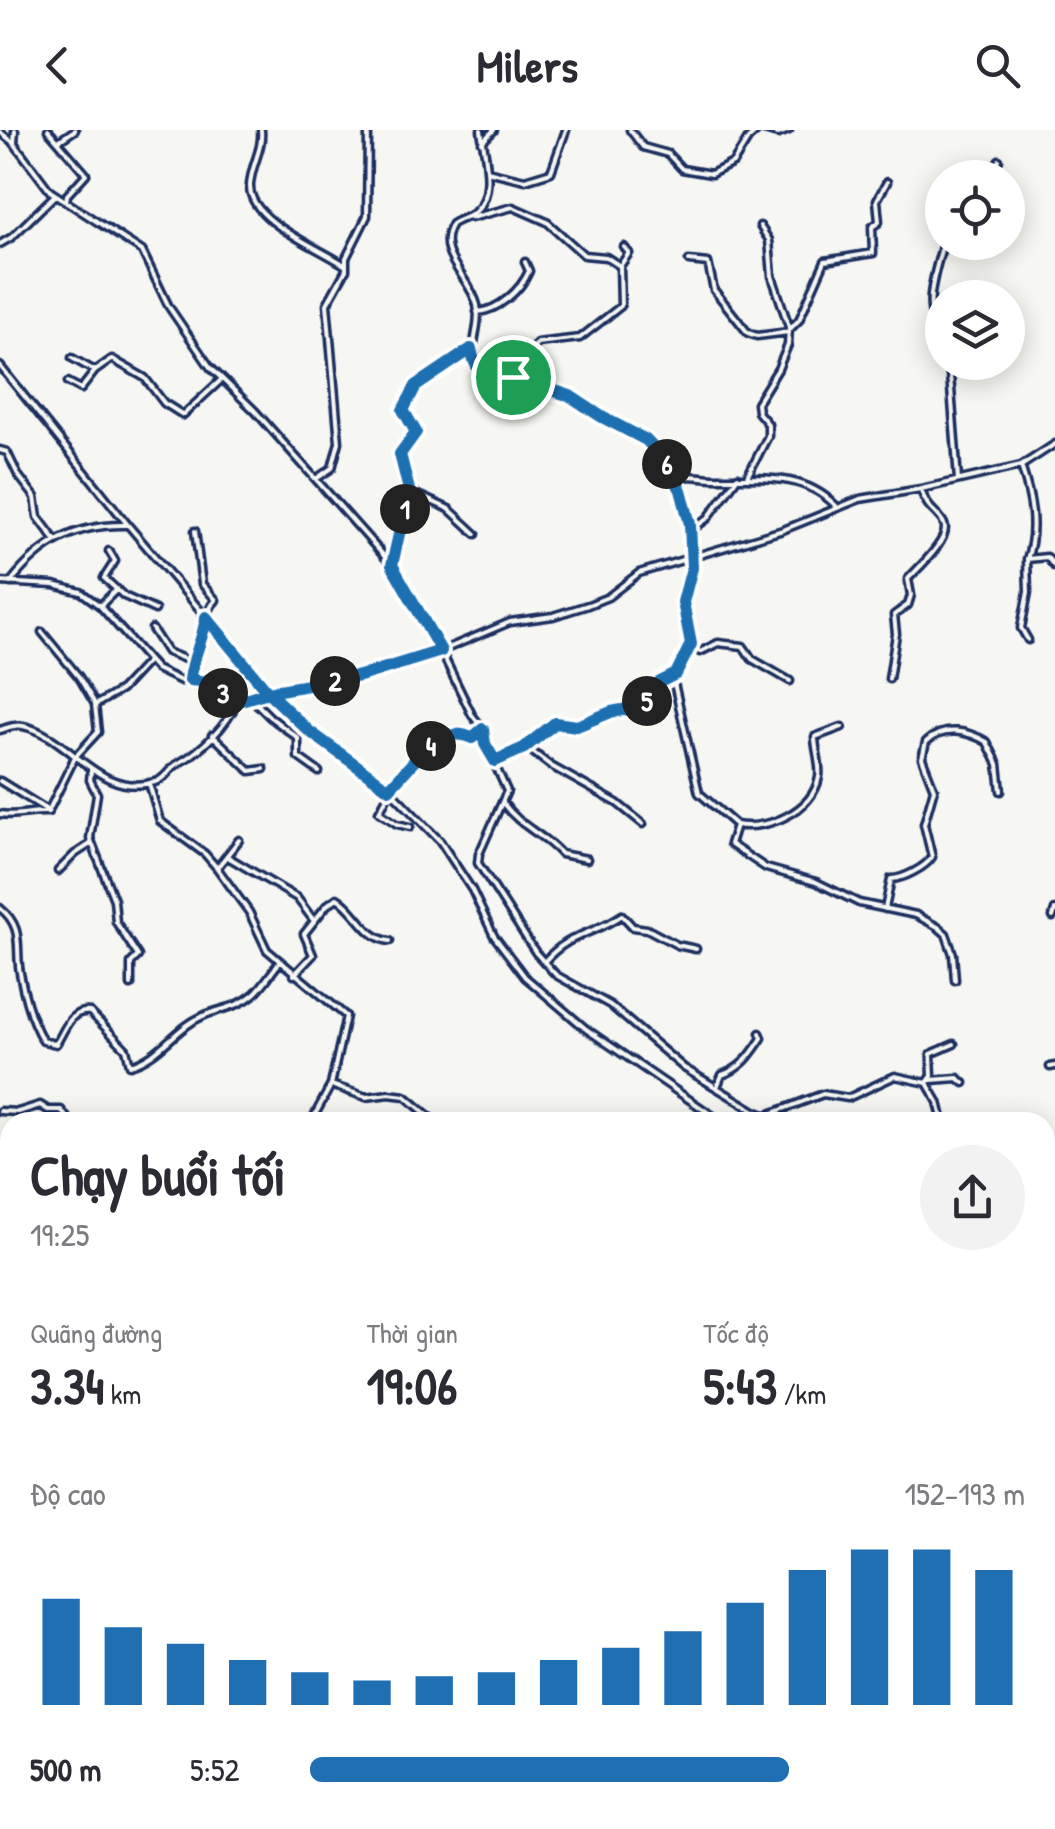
<!DOCTYPE html>
<html lang="vi">
<head>
<meta charset="utf-8">
<style>
  body { margin:0; font-family:"Patrick Hand",sans-serif; background:#f2f2f3; color:#2b2b33; height:100vh; display:flex; flex-direction:column; font-size:38px; white-space:nowrap }
  * { box-sizing:border-box; margin:0 }
  p { font-size:32px; color:#7c7c81 }
  .icon { flex:none; width:55px; height:55px; fill:none; stroke:currentColor; stroke-width:2; stroke-linecap:round; stroke-linejoin:round }
  .map { position:relative; flex:1; overflow:hidden }
  .side { position:absolute; left:0px; top:982px; width:1055px; height:718px; display:flex; flex-direction:column; background:#fff; border-radius:30px 30px 0 0; box-shadow:0 5px 25px #0003 }
  .side>* { flex:none }
  .fabs { position:absolute; left:925px; top:30px; display:grid; gap:20px }
  .fabs a { display:grid; place-items:center; width:100px; height:100px; border-radius:50%; background:#fff; box-shadow:0 5px 25px #0003; font-size:50px }
  .pin { position:absolute; display:grid; place-items:center; width:85px; height:85px; color:#fff; margin:-42px; border:5px solid #fff; border-radius:50%; box-shadow:0 2px 10px #0007 }
  .km { position:absolute; width:50px; height:50px; margin:-25px; border-radius:50%; background:#222; color:#fff; font-size:28px; line-height:50px; text-align:center }
  .round { display:grid; place-items:center; flex:none; width:105px; height:105px; border-radius:52px; background:#f2f2f3 }
  .summary { display:flex; align-items:center; justify-content:space-between; height:170px; padding:0 30px }
  h1 { font-size:55px; font-weight:800; line-height:75px }
  .metrics { display:grid; grid-template-columns:repeat(3,1fr); gap:15px; height:170px; padding:10px 30px }
  .metrics div { display:grid; align-content:center }
  .metrics b { font-size:50px; font-weight:800 }
  .metrics small { font-size:28px; font-weight:400 }
  .metrics p { font-size:28px }
  .chart { height:280px; padding:20px 30px }
  .chart p { display:flex; justify-content:space-between }
  .chart svg { width:100%; height:180px; margin-top:10px; stroke:#1f6fb2; stroke-width:6 }
  ul { padding:0 30px; list-style:none; font-size:32px }
  li { display:grid; grid-template-columns:160px 120px 1fr; align-items:center; height:75px }
  li i { height:25px; border-radius:12px; background:#1f6fb2 }
  header { display:flex; justify-content:space-between; align-items:center; height:130px; padding:0 30px; background:#fff; font-size:45px; font-weight:800 }
  .map>svg:first-child { display:block }
  .lines { fill:none; stroke-linecap:round; stroke-linejoin:round }
  .street-casing { stroke:#1b2f5e; stroke-width:11 }
  .street { stroke:#f6f6f2; stroke-width:4 }
  .route-casing { stroke:#fff; stroke-width:20 }
  .route { stroke:#1f6fb2; stroke-width:12 }
</style>
</head>
<body>
<header><svg class="icon" aria-label="back" viewBox="0 0 24 24"><path d="M15 5l-7 7 7 7"/></svg>Milers<svg class="icon" aria-label="search" viewBox="0 0 24 24"><circle cx="10" cy="10" r="6"/><path d="M15 15l6 6"/></svg></header>
<div class="map">
<svg width="1055" height="1699" viewBox="0 0 1055 1699">
  <rect width="100%" height="100%" fill="#f6f6f2"/>
  <filter id="ink" filterUnits="userSpaceOnUse"><feTurbulence type="fractalNoise" baseFrequency=".01" numOctaves="2"/><feDisplacementMap in="SourceGraphic" scale="20" xChannelSelector="R" yChannelSelector="G"/><feConvolveMatrix kernelMatrix="1 2 1 2 8 2 1 2 1" color-interpolation-filters="sRGB"/></filter>
  <g filter="url(#ink)">
    <g class="lines">
      <defs>
        <path id="street" d="M48 0 86 44 67 65 66 72
          M261 0C263 20 251 35 250 55 248 91 321 118 346 136
          M481 0C484 24 497 63 475 82 468 88 459 89 452 94 433 124 471 148 477 175 483 203 458 229 490 249L513 247 560 261 651 314C687 350 687 382 689 429
          M630 0 643 17 668 24 682 39 711 44 733 33 748 9 758 0
          M764 0 778 4 789 0
          M0 2 14 13 50 61 142 121 169 177 210 237 255 281 392 435 441 521 472 585 483 599 485 613 507 661 479 724 478 733 536 823 556 845 610 875 684 938 755 981 781 992
          M60 10 75 0
          M482 12 494 0
          M14 13 15 0
          M487 41 525 50 551 42 566 0
          M989 48 999 30
          M471 88 513 77 547 92 584 125 606 127 620 136
          M0 114 12 107 55 65
          M689 131 708 133 714 160 748 203 757 206 789 202
          M477 182C498 181 521 160 529 141L525 132
          M789 200 799 190 825 131 873 123 872 97 879 92 877 70 887 52
          M942 202C919 181 937 139 943 112
          M72 228 95 241
          M949 232 958 350
          M0 236 128 395 280 574 309 601 389 659 440 711 472 760 494 806 525 847 586 899 722 992
          M513 247 537 213 580 208 621 176 620 136 629 123 624 117
          M68 252 81 259 95 241 112 229 145 248 164 273 183 285 221 250
          M0 320 7 322 18 345 35 367 38 387 56 411
          M1021 336C1031 366 1038 398 1027 429L1047 427 1055 437
          M747 347 768 306V294L758 282 757 273 778 239 788 215 789 197 772 146 769 110 760 96
          M316 349 332 338 339 312 327 174 346 140V128L367 86 368 0
          M676 350C690 343 699 348 714 348 758 349 802 341 836 376
          M409 361 449 379 476 404
          M689 402 708 388 738 347
          M109 421 115 431 104 448 124 466 155 480
          M692 428 690 453 683 469 691 514 673 547 674 553 699 663 736 695 730 714 766 738 816 752 859 773 916 785 938 797 946 804 953 824 955 850
          M1027 429 1028 462 1021 498 1028 510
          M392 435 409 361 400 324 416 302 403 281 416 256 471 219
          M0 452 54 455 81 462 100 476 156 539 181 551 204 550 237 572 261 563 345 549 391 537 441 521 510 492 553 486 588 475 608 467 639 443 783 400 860 369 921 359 1021 336 1055 314
          M10 453C41 413 76 394 126 395
          M100 476 117 459
          M152 499 167 522 192 532
          M42 502 79 547 95 574
          M690 516 700 522 718 513 743 516 752 529 790 551
          M889 549 896 504 894 485 908 475 911 465 908 449C918 438 951 409 944 394 939 382 927 381 921 359
          M190 550C192 533 195 524 202 509 209 494 204 482 216 470L202 454 195 401
          M250 567 270 587 298 608V627L319 642
          M0 600C7 598 15 594 23 596 71 606 98 669 155 652 166 649 169 638 179 633 201 621 227 596 237 572
          M212 605 250 641 264 639
          M526 617 551 636 617 673 643 694
          M495 631 524 618 555 593 573 597 611 582 641 577 660 552 673 547
          M91 640 90 650 97 664 90 708 114 770 116 792 138 826 131 833V855
          M0 651 47 680
          M149 653 160 691 205 724 217 738 249 782 267 820 346 886 331 955 311 992
          M503 673C520 697 542 703 561 724L587 729
          M0 684C17 687 31 681 48 682L75 627 98 602 95 575 121 560 147 532
          M736 695C767 701 813 681 819 647 821 634 815 620 815 607L842 597
          M410 697 397 694 379 682 400 644 428 616 435 617C445 605 456 599 471 608L483 599
          M228 727 297 768 314 791
          M217 738 239 710
          M58 741 75 724 92 713
          M0 778C25 798 15 818 20 843 24 866 31 891 43 911L56 914C66 899 69 880 90 882L126 919 130 935C160 927 175 898 203 886 221 878 238 878 254 864 264 855 271 842 280 832
          M885 779 891 749C903 749 926 737 932 727L924 694 934 659 922 628 926 612C944 595 968 601 987 612L998 634 1001 661
          M1053 787 1055 780
          M544 832C570 802 593 805 622 785L633 797 647 799 677 815 696 819
          M294 845 313 825 304 804 327 775 337 768C357 780 365 808 390 811
          M1050 937 1055 936
          M931 950 958 948 964 953
          M927 953 938 972 943 992
          M331 955 366 967 389 964 405 966 436 992
          M717 957 722 945C742 938 750 926 762 908L760 903
          M0 981 18 982 40 975 48 980H61L70 992
          M765 986 823 964 848 968 895 946 927 953 932 946 931 924 954 914
          M0 1138 10 1139
          M1045 1226 1055 1234
          M1045 1321 1055 1318
          M0 1328 10 1335
          M0 1405 10 1397
          M0 1436 10 1459
          M1045 1441H1055
          M1045 1530 1055 1560
          M1045 1589 1055 1585
          M0 1593 10 1600
          M1045 1626 1055 1621
          M0 1655 10 1651
          M1050 1665 1048 1655 1055 1651
          M122 1690 124 1699
          M456 1690 466 1699
          M614 1690 626 1699
          M655 1690C686 1699 717 1686 747 1699
          M435 1692 442 1699
          M951 1698 969 1690
          M379 1699 380 1690
          M770 1699 772 1690
          M988 1699 992 1690"/>
      </defs>
      <use href="#street" class="street-casing"/>
      <use href="#street" class="street"/>
    </g>
  </g>
  <g class="lines" filter="url(#ink)">
    <defs>
      <path id="route" d="M513 247C488 250 476 246 471 219L416 256 403 280 416 302 400 324 409 360 392 435 441 521 360 546 268 562 206 487C203 511 193 524 190 550L209 552 235 572 268 562 309 601 389 659 426 618C446 615 446 597 472 608L483 599 485 614 495 631 524 618 555 593 577 596 611 582 644 576 660 552 676 544 691 514 683 472 692 438 690 394 681 360 661 326 646 310 602 287 570 266 513 247"/>
    </defs>
    <use href="#route" class="route-casing"/>
    <use href="#route" class="route"/>
  </g>
</svg>
<div class="fabs">
<a><svg class="icon" aria-label="locate" viewBox="0 0 24 24"><circle cx="12" cy="12" r="6"/><path d="M12 2v4M12 18v4M2 12h4M18 12h4"/></svg></a>
<a><svg class="icon" aria-label="layers" viewBox="0 0 24 24"><path d="M12 4l9 5-9 5-9-5zM3 14l9 5 9-5"/></svg></a>
</div>
<div class="pin" style="left:513px;top:247px;background:#1e9e55"><svg class="icon" aria-label="arrive" viewBox="0 0 24 24"><path d="M6 21V4h12l-3 4 3 4H6"/></svg></div>
<b class="km" style="left:405px;top:379px">1</b>
<b class="km" style="left:335px;top:551px">2</b>
<b class="km" style="left:223px;top:563px">3</b>
<b class="km" style="left:431px;top:616px">4</b>
<b class="km" style="left:647px;top:571px">5</b>
<b class="km" style="left:667px;top:334px">6</b>
<section class="side">
<div class="summary"><div><h1>Chạy buổi tối</h1><p>19:25</p></div><a class="round"><svg class="icon" aria-label="share" viewBox="0 0 24 24"><path d="M12 15V3M7 8l5-5 5 5M5 13v7h14v-7"/></svg></a></div>
<div class="metrics">
<div><p>Quãng đường</p><b>3.34<small> km</small></b></div>
<div><p>Thời gian</p><b>19:06</b></div>
<div><p>Tốc độ</p><b>5:43<small> /km</small></b></div>
</div>
<div class="chart"><p><span>Độ cao</span>152–193 m</p>
<svg viewBox="0 0 160 44" preserveAspectRatio="none"><path d="M5 44V18M15 44V25M25 44V29M35 44V33M45 44V36M55 44V38M65 44V37M75 44V36M85 44V33M95 44V30M105 44V26M115 44V19M125 44V11M135 44V6M145 44V6M155 44V11"/></svg>
</div>
<ul>
<li><b>500 m</b>5:52<i style="width:67%"></i></li>
</ul>
</section>
</div>
</body>
</html>
